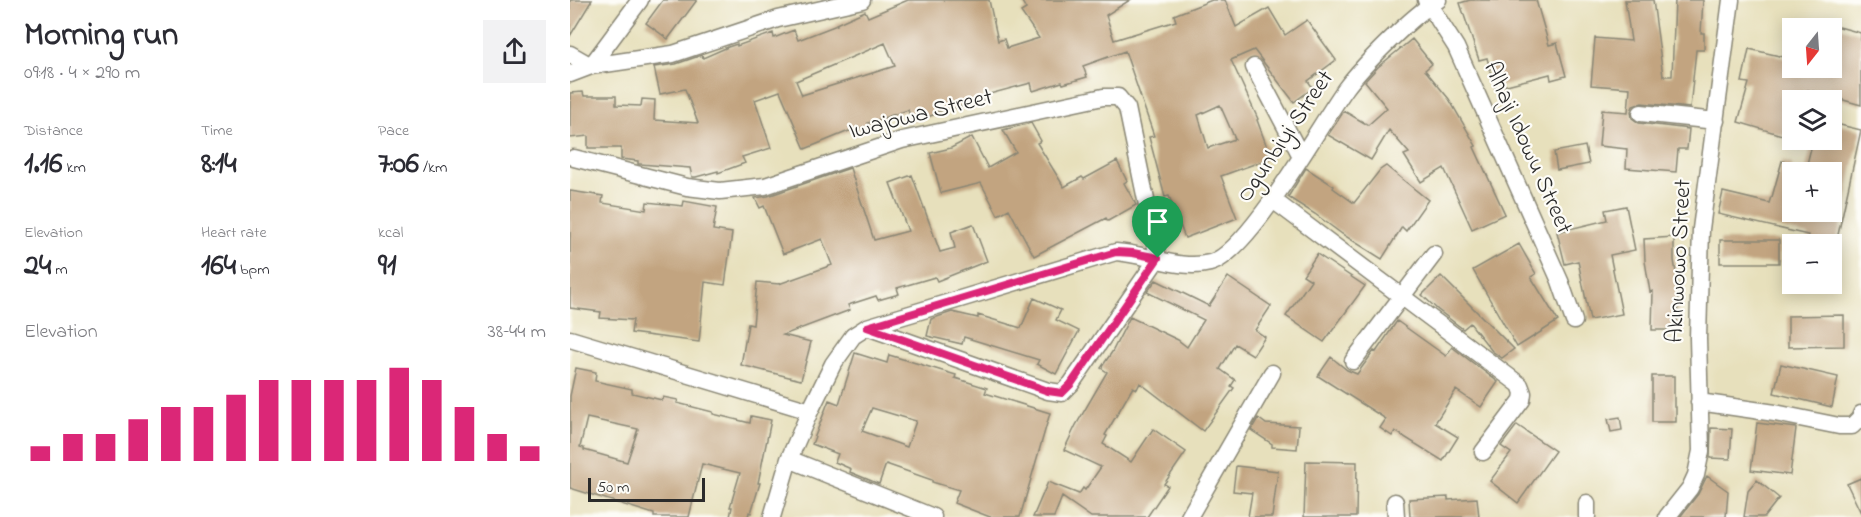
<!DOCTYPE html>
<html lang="en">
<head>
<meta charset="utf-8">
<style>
  body { margin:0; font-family:"Indie Flower",sans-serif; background:#f2f2f3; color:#2b2b33; height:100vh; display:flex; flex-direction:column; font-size:22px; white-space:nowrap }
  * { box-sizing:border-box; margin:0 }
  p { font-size:20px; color:#7c7c81 }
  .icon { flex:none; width:33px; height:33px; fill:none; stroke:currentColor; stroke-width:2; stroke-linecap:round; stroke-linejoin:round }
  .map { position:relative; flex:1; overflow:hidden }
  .sheet { display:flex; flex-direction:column; background:#fff; width:570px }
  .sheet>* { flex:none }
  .needle { width:39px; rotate:197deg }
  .controls { position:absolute; left:1212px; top:18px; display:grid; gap:12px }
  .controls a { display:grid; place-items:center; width:60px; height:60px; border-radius:0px; background:#fff; box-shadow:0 3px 15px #0003; font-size:30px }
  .scale { position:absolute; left:18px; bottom:15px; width:117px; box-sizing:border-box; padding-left:6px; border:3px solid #2b2b2b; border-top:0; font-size:16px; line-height:21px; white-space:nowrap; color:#2b2b2b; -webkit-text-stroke:4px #fdfcf7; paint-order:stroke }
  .pin { position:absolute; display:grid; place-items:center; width:51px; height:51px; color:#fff; margin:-62px -26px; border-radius:50% 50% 50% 0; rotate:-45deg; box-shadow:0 0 6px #0007 }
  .pin .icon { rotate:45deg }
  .round { display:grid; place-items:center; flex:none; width:63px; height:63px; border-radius:0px; background:#f2f2f3 }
  .headline { display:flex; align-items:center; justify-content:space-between; height:102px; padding:0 24px }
  h1 { font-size:33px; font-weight:700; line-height:45px }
  .metrics { display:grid; grid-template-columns:repeat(3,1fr); gap:9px; height:102px; padding:6px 24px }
  .metrics div { display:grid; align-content:center }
  .metrics b { font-size:30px; font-weight:700 }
  .metrics small { font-size:16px; font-weight:400 }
  .metrics p { font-size:16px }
  .chart { height:168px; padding:12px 24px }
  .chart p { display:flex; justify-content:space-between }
  .chart svg { width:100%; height:108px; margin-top:6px; stroke:#db2777; stroke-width:6 }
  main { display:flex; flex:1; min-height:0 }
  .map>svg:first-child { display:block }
  .building { fill:#c2a480; fill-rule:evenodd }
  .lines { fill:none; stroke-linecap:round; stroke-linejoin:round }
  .minor-casing { stroke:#898674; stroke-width:19 }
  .minor { stroke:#fff; stroke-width:16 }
  .route-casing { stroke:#fff; stroke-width:12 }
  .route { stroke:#db2777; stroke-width:8 }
  .labels { text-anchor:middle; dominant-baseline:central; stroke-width:4.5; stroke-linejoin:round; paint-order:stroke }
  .street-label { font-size:24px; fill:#2b2b2b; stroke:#fdfcf7 }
</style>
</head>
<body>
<main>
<section class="sheet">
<div class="headline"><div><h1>Morning run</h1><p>09:18 · 4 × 290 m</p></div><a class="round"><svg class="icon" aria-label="share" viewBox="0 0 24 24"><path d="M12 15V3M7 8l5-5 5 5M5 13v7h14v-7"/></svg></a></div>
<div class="metrics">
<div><p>Distance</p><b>1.16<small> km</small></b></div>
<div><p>Time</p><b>8:14</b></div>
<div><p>Pace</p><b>7:06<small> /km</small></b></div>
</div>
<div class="metrics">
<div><p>Elevation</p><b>24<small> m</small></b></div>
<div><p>Heart rate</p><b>164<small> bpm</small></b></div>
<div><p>kcal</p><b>91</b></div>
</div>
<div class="chart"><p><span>Elevation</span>38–44 m</p>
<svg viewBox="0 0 160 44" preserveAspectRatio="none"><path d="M5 44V38M15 44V33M25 44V33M35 44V27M45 44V22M55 44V22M65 44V17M75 44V11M85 44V11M95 44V11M105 44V11M115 44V6M125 44V11M135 44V22M145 44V33M155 44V38"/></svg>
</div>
</section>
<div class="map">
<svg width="1291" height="517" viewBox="0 0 1291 517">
  <rect width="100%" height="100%" fill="#fdfcf7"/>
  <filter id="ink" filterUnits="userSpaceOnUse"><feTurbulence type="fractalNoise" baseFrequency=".0167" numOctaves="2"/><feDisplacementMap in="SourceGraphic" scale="12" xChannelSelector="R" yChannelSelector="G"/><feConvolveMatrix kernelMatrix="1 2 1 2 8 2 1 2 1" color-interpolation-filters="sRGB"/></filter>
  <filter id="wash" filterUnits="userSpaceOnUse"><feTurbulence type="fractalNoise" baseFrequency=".008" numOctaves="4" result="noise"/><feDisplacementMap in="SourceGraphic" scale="24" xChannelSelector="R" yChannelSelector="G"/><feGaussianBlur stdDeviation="1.35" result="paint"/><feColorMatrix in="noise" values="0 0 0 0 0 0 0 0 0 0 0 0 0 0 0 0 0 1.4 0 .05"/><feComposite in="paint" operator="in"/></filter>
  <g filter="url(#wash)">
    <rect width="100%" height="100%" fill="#e7e0bc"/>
    <g id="blocks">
      <path class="building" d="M0 0H22L0 36Z
        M93 0H127L98 39 76 23Z
        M338 0H419L428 41 434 39 437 48 469 38 451 12 456 9 451 0H560L536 15 544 40 606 21 604 15 642 0H655L666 27 699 8 715 35 737 20 766 60 738 81 743 88 724 102 684 50 661 60 688 119 687 120 701 158 651 176 667 218 615 238 599 196 595 197 579 137 584 136 555 51 513 66 517 77 493 84 492 82 463 91 461 83 412 96 413 102 365 112 366 114 342 122 338 110 298 123 299 126 279 131 235 149 210 91 185 100 201 148 172 157 175 163 148 173V171L126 177H122L120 168 70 164H68V161L51 159V148H18V136L0 138V93L13 92 14 96H46V105L71 106 72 99 85 100 84 120 128 123 115 89 90 94 84 67 106 64 132 55 133 58 158 47 167 44V46L203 33 204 38 224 30 228 40 267 25 266 24 295 11 298 17ZM315 43 325 66 232 95 226 81ZM650 105 665 139 638 148 628 115Z
        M900 0H966L979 45 987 43 996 76 981 80 980 74 925 88 917 58 909 60 890 3Z
        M1055 0H1083L1093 76H1102L1105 0H1133L1131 33H1134V50H1126L1120 108 1072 103 1063 106 1061 111 1062 118 1069 123 1119 129 1117 149H1108L1106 172 1056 168 1057 149 1029 146 1032 110 1058 112 1060 88 1021 85 1025 38 1061 41Z
        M1262 25 1291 33V105L1238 90 1236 96 1222 93V138L1168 122 1179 83 1172 82 1179 49 1222 59V68H1262Z
        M842 39 862 64 855 70 879 99 906 146 904 147 935 214 902 229 874 168 851 182 834 155 839 153 819 130 801 160 758 135 774 111 798 125 817 108 795 81 808 67Z
        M461 123 471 141 467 143 494 187 512 177 514 179 547 161 557 181 554 183 566 205 538 221 536 218 464 256 439 209 428 215 411 183 371 193 360 153 381 148 402 137 418 168 446 152 433 130Z
        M1262 123 1291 130 1266 244H1237L1238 235 1148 214 1153 192 1199 203 1201 197H1202L1212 161 1222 164V190L1219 202 1222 203 1219 212H1262V172H1235L1243 140H1262Z
        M1015 146 1019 164 987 170 984 152Z
        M816 166 858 200 836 231 832 227 812 259 772 234 745 214 718 197 736 168 764 186 763 188 784 203 810 170Z
        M280 168 304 240 338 231 320 183 342 175 370 252 385 248 381 232 403 224 417 261 367 281 365 277 327 288 329 294 308 300 306 296 278 305 280 310 213 335 241 342 231 380 171 365 178 324 183 325 187 282 209 284 262 265 252 239 213 254 194 206 190 208 185 198 198 196Z
        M0 191 33 196 32 203 76 210 77 202 113 206 114 201 147 207 143 230 162 233 155 285 135 282 129 342 61 333 63 320 30 318 31 312 0 308Z
        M1056 206 1065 250 1040 255 1052 314 1020 320 1008 261 995 264 987 232 1037 220 1035 210Z
        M1104 237V260L1108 286 1107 330H1082L1083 291 1080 292 1075 261 1074 239Z
        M1150 240H1209V263H1150Z
        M949 244 966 274 961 277 988 321 947 347 903 270Z
        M747 254 795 286 754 342 716 316 741 280 733 275Z
        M871 276 944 349 932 358 922 351 900 323 893 329 868 310 852 295Z
        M658 277 701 306 685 330 695 337 683 355 665 344 650 369 665 380 661 386 664 388 633 431 570 383 567 389 563 387 535 435 537 436 533 444 561 462 583 429 616 452 594 484 598 486 577 517H521L492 497 484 517H463L478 482 509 494 513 488 515 490 531 467 494 450 506 425 537 372 531 368 542 352 560 317 608 340 617 347 634 320 577 292 586 280 639 306Z
        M464 298 491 310 486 320 509 331 486 374 467 364 469 360 394 337 392 344 357 336 361 319 382 312 408 318V315L451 328Z
        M1274 315V346L1218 347V316Z
        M827 321 876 356 882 347 928 382 911 407 886 390 865 423 888 437 873 461 825 431 822 436 810 428 816 419 748 376 761 357 777 370 787 374 804 351 806 352Z
        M285 353 317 363 319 355 386 375 385 378 417 388 415 393 480 413 450 517H420L384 503 389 490 362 482V480L316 464 309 484 280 472 281 469 265 462 268 454 242 444 259 400 269 404ZM302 408 346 421 337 447 292 431Z
        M1211 364 1268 377 1262 407 1204 393Z
        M6 368 26 372 25 381 62 389V393L92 400 93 397 108 400 107 403 143 412V414L180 423 181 416 201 420 188 483H190L181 513 179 512 178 517H160L162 507H160L170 473 132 464 119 517H84V514L0 488V396ZM17 418 68 429 57 462 14 450V448L10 447Z
        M1082 376H1104V407H1106V422H1082Z
        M1050 417 1052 430 1041 432 1038 419Z
        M688 418 696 424 729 426 727 449 702 447V444L681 430Z
        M1187 423 1226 428 1220 475 1181 470Z
        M947 425 985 451 948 503 920 481 941 453 931 446Z
        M1141 428 1162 429 1160 459 1140 458Z
        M736 461 787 462 786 517H734Z
        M666 466 708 471 702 517H678L682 493 663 491Z
        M1137 476 1158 491 1156 517H1110L1128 494Z
        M1291 478V513L1277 484Z
        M1187 480 1209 498 1194 517H1174L1178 491Z
        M878 497V500L907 498 909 517H840L839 499Z"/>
    </g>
  </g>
  <g filter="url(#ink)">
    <use href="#blocks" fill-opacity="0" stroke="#898674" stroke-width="1.5"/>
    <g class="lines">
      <defs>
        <path id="minor" d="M856 0 886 47 990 281 1004 321
          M0 54 21 66 103 54 208 19 292 0
          M684 67 731 156
          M0 74 21 66 70 0
          M1071 113 1146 121
          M4 158 117 187 150 191 195 186 332 140 533 97H548L557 108 588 258
          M703 200 950 385 953 393 952 400 913 452
          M297 327 478 391 492 393 501 384 588 258
          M0 339 240 411
          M783 361 864 254
          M1129 402 1205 413 1269 426H1282L1290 418 1291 414
          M219 459 363 517
          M825 502 826 517
          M202 517 219 459 240 411 263 364 283 336 297 327 546 252C577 254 611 271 640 263 678 254 750 124 776 88 794 64 843 15 868 0
          M619 517 702 373
          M1017 517V503
          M1097 517 1120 488 1126 475 1131 451 1128 338 1131 229 1161 0"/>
      </defs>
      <use href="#minor" class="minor-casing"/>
      <use href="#minor" class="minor"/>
    </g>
  </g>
  <g class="lines" filter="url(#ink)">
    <defs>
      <path id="route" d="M546 252 563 253 588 258 501 384 492 393 478 391 297 327Z"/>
    </defs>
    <use href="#route" class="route-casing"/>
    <use href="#route" class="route"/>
  </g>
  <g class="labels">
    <g class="street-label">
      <text transform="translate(351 115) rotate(-14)">Iwajowa Street</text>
      <text transform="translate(716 137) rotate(-56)">Ogunbiyi Street</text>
      <text transform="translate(957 148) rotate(66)">Alhaji Idowu Street</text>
      <text transform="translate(1110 261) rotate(-87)">Akinwowo Street</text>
    </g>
  </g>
</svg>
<div class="controls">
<a><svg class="needle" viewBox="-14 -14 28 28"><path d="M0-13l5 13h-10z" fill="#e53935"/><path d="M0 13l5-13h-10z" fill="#7c7c81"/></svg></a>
<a><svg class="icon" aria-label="layers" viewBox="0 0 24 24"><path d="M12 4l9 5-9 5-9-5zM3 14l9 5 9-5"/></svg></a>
<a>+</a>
<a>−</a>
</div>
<div class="scale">50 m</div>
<div class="pin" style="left:588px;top:258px;background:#1e9e55"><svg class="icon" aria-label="arrive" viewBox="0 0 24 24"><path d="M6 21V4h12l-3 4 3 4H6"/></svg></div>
</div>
</main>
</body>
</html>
